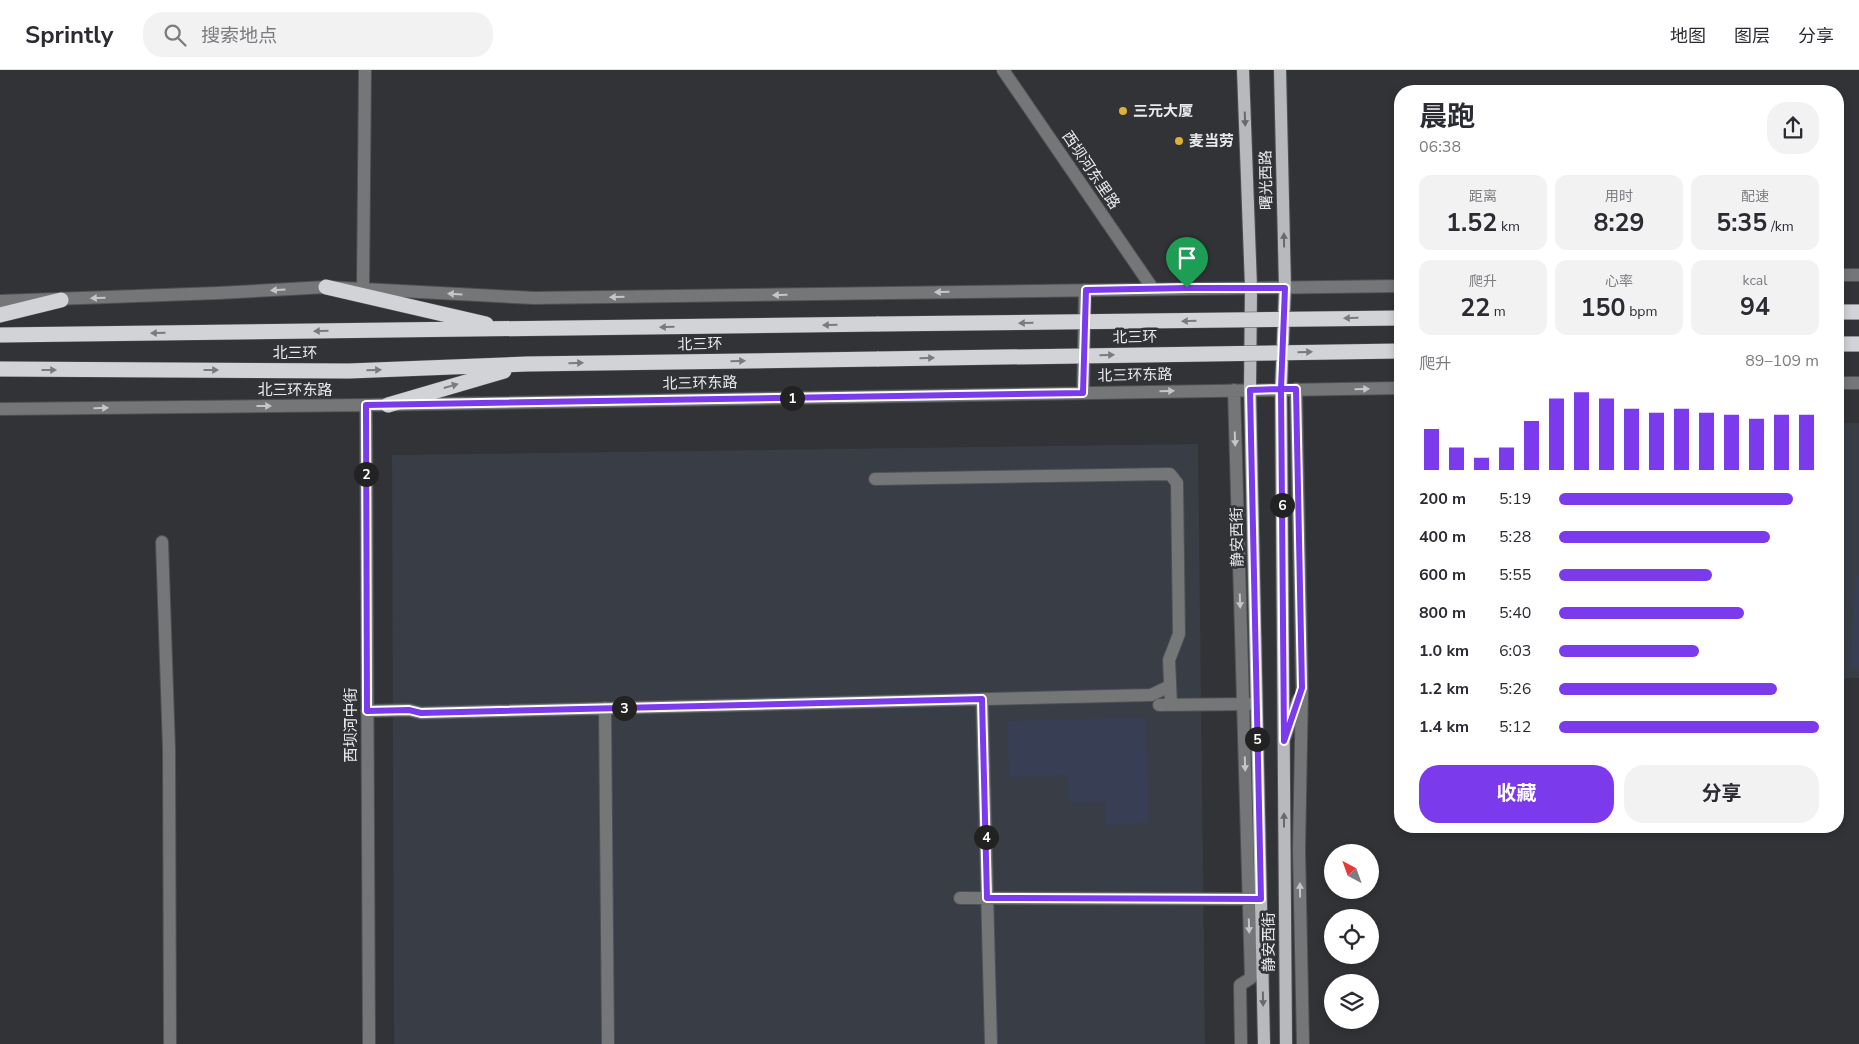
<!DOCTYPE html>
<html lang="zh">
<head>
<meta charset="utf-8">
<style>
  body { margin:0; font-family:"Nunito Sans","Noto Sans SC",sans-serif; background:#f2f2f3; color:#2b2b33; height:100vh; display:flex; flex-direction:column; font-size:19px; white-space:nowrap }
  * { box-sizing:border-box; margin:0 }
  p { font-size:16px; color:#7c7c81 }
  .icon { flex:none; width:28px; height:28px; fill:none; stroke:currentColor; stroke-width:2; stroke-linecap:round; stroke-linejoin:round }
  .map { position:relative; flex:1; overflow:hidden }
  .details { position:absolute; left:1394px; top:15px; width:450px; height:748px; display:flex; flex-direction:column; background:#fff; border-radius:20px; box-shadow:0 2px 8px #0003 }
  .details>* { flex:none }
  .needle { width:32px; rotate:319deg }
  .fabs { position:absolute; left:1324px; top:774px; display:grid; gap:10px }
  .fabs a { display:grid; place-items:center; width:55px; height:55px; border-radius:50%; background:#fff; box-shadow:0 2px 8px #0003; font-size:25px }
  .pin { position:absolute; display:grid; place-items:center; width:42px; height:42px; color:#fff; margin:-51px -21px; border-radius:50% 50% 50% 0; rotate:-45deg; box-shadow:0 0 5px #0007 }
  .pin .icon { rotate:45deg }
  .km { position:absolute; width:25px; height:25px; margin:-12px; border-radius:50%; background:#222; color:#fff; font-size:14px; line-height:25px; text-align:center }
  .round { display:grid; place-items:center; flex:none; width:52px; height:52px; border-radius:20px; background:#f2f2f3 }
  .head { display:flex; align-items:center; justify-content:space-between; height:85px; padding:0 25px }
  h1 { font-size:28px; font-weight:700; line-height:38px }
  .stats { display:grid; grid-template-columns:repeat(3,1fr); gap:8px; height:85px; padding:5px 25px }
  .stats div { display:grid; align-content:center; border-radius:12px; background:#f2f2f3; text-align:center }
  .stats b { font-size:25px; font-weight:700 }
  .stats small { font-size:14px; font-weight:400 }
  .stats p { font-size:14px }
  .chart { height:140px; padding:10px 25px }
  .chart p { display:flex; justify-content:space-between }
  .chart svg { width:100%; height:90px; margin-top:5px; stroke:#7c3aed; stroke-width:6 }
  .cta { display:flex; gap:10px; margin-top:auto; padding:10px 25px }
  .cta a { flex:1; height:58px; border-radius:20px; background:#7c3aed; color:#fff; font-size:20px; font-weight:700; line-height:58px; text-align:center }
  .cta a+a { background:#f2f2f3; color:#2b2b33 }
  ul { padding:0 25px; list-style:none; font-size:16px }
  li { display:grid; grid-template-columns:80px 60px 1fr; align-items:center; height:38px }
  li i { height:12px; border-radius:6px; background:#7c3aed }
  header { display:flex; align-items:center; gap:30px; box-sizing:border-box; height:70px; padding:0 25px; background:#fff; border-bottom:1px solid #e1e1e2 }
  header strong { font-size:24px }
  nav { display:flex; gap:28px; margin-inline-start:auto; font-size:18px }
  .search { width:350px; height:45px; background:#f2f2f3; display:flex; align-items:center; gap:12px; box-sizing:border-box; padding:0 18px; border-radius:20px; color:#7c7c81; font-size:19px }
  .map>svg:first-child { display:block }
  .built { fill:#393d45 }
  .green { fill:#383f54 }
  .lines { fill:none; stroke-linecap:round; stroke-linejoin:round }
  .minor-casing { stroke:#4e5053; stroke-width:14 }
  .major-casing { stroke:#4e5053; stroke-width:14 }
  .highway-casing { stroke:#4e5053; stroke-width:16 }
  .minor { stroke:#757678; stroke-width:12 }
  .major { stroke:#b7b9bc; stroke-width:12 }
  .highway { stroke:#d1d3d7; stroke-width:15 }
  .highway-bridge-casing { stroke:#4e5053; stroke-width:16; stroke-linecap:butt }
  .highway-bridge { stroke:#d1d3d7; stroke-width:15 }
  .oneway { fill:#67696c }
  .oneway2 { fill:#c6c6c8 }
  .oneway3 { fill:#797b7e }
  .route-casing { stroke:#fff; stroke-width:10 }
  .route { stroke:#7c3aed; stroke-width:6 }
  .poi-dot { fill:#deb133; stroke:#313336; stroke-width:2 }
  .labels { text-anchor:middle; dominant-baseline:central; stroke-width:5; stroke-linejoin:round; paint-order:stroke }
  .poi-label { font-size:15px; font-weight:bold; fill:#e8e9eb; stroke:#313336; text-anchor:start }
  .street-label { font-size:15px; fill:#e8e9eb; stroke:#313336 }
</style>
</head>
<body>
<header>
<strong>Sprintly</strong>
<div class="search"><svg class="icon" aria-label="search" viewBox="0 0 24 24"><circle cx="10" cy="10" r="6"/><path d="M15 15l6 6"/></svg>搜索地点</div>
<nav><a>地图</a><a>图层</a><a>分享</a></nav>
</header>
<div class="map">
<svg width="1859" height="974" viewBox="0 0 1859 974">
  <rect width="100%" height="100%" fill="#313336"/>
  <path class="built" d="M1838 353H1859V608H1839Z
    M1198 374 1205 974H394L392 385Z"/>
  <path class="green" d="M1856 506H1859V598H1850Z
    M1146 647 1149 753 1106 755 1105 732 1069 733 1068 705 1009 707 1007 651Z"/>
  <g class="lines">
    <defs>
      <path id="minor" d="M1003 0 1153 219
        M1838 205H1859
        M363 219 365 0
        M0 231 218 223 326 217 534 228 1400 216
        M1838 313H1859
        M1296 319 1302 618 1299 780 1303 974
        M1234 320 1251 908 1240 915 1241 974
        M1083 323 1085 220
        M366 335 369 974
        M0 339 366 335 1400 318
        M875 409 1170 404 1177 413 1179 564 1169 590 1171 635
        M162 472 169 679 170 974
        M982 629 991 974
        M1159 635 1249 634
        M605 638 608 974
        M367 641 409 640 421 643 1151 625 1170 616
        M1285 667 1298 630
        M960 828 1255 829"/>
      <path id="major" d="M1243 0 1251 217 1250 320 1264 974
        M1280 0 1285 218 1281 319 1286 974"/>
      <path id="highway" d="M326 217 486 254
        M1838 242H1859
        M0 245 61 230
        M0 265 879 254
        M1838 274H1859
        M0 299 349 301 527 294 879 289
        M388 335 504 301"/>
    </defs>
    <use href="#minor" class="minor-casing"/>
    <use href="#major" class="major-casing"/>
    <use href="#highway" class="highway-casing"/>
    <use href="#minor" class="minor"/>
    <use href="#major" class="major"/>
    <use href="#highway" class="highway"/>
    <defs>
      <path id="highway-bridge" d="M879 254 1400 248
        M879 289 1400 281"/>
    </defs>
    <use href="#highway-bridge" class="highway-bridge-casing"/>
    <use href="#highway-bridge" class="highway-bridge"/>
  </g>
  <defs><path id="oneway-solid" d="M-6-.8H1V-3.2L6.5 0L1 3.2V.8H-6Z" transform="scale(1.25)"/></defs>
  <g class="oneway">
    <use href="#oneway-solid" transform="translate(1245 49) rotate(88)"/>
    <use href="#oneway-solid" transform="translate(1284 170) rotate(-91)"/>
    <use href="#oneway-solid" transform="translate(1284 750) rotate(-90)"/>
    <use href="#oneway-solid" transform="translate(1263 929) rotate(89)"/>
  </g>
  <g class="oneway2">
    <use href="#oneway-solid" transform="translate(278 220) rotate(176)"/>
    <use href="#oneway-solid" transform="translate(942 222) rotate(179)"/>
    <use href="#oneway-solid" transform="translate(455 224) rotate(-177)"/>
    <use href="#oneway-solid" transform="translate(780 225) rotate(179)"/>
    <use href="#oneway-solid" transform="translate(617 227) rotate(179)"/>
    <use href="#oneway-solid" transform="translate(98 228) rotate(178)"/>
    <use href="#oneway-solid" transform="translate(1362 319) rotate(-1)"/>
    <use href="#oneway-solid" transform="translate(1167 321) rotate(-1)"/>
    <use href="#oneway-solid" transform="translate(264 336)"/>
    <use href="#oneway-solid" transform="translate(101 338) rotate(-1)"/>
    <use href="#oneway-solid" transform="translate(1235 369) rotate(88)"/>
    <use href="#oneway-solid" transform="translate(1240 531) rotate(88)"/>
    <use href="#oneway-solid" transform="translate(1245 694) rotate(88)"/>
    <use href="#oneway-solid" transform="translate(1300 820) rotate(-91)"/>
    <use href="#oneway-solid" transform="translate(1249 856) rotate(88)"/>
  </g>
  <g class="oneway3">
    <use href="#oneway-solid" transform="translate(1351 248) rotate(179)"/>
    <use href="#oneway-solid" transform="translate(1189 251) rotate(179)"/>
    <use href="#oneway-solid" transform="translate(1026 253) rotate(179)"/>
    <use href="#oneway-solid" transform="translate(830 255) rotate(179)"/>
    <use href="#oneway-solid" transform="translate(667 257) rotate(179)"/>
    <use href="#oneway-solid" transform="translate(321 261) rotate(179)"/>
    <use href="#oneway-solid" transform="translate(158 263) rotate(179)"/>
    <use href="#oneway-solid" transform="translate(1305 282) rotate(-1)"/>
    <use href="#oneway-solid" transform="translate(1107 285) rotate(-1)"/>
    <use href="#oneway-solid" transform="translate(927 288) rotate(-1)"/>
    <use href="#oneway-solid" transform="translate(738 291) rotate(-1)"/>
    <use href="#oneway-solid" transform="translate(576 293) rotate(-1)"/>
    <use href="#oneway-solid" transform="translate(49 300)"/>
    <use href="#oneway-solid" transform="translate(211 300)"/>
    <use href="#oneway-solid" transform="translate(374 300) rotate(-2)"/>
    <use href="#oneway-solid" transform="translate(451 316) rotate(-16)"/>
  </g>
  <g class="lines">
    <defs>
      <path id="route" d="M1187 218 1086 220 1083 323 366 335 367 641 409 640 421 643 982 629 987 828 1261 829 1250 320 1281 319 1284 671 1302 618 1296 319H1281L1285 218H1187"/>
    </defs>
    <use href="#route" class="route-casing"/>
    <use href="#route" class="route"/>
  </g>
  <g class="poi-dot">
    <circle cx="1123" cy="41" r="5"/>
    <circle cx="1179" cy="71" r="5"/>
  </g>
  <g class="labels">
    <g class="poi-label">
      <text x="1133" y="41">三元大厦</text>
      <text x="1189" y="71">麦当劳</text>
    </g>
    <g class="street-label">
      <text transform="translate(1091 100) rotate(56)">西坝河东里路</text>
      <text transform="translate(1266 110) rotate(-91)">曙光西路</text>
      <text transform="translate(1135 267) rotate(-1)">北三环</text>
      <text transform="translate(700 274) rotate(-1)">北三环</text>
      <text x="295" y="283">北三环</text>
      <text transform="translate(1135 305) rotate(-1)">北三环东路</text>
      <text transform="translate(700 313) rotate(-1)">北三环东路</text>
      <text x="295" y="320">北三环东路</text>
      <text transform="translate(1237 467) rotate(-91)">静安西街</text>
      <text transform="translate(351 655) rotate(-90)">西坝河中街</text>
      <text transform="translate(1269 872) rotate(-90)">静安西街</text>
    </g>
  </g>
</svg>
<div class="fabs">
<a><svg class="needle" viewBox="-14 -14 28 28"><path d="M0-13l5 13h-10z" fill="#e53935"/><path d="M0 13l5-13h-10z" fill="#7c7c81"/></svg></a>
<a><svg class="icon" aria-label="locate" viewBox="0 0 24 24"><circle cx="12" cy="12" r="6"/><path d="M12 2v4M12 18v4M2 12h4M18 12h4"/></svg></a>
<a><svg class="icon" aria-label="layers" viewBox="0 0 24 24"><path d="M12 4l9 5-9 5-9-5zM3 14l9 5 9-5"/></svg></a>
</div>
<div class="pin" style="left:1187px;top:218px;background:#1e9e55"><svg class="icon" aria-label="arrive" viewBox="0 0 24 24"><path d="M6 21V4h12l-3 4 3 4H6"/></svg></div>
<b class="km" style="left:792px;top:328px">1</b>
<b class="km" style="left:366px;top:404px">2</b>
<b class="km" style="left:624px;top:638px">3</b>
<b class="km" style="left:986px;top:767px">4</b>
<b class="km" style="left:1257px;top:669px">5</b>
<b class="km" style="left:1282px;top:435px">6</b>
<section class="details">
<div class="head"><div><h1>晨跑</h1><p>06:38</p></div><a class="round"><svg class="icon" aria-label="share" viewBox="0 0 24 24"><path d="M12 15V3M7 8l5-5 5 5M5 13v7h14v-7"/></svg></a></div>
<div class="stats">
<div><p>距离</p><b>1.52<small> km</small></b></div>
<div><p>用时</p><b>8:29</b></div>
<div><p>配速</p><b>5:35<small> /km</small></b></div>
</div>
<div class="stats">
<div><p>爬升</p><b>22<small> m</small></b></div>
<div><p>心率</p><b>150<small> bpm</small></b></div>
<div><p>kcal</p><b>94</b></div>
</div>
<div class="chart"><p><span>爬升</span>89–109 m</p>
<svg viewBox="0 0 160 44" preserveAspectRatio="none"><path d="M5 44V24M15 44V33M25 44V38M35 44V33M45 44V20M55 44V9M65 44V6M75 44V9M85 44V14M95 44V16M105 44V14M115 44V16M125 44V17M135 44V19M145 44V17M155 44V17"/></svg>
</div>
<ul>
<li><b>200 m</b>5:19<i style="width:90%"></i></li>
<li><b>400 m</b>5:28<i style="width:81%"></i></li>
<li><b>600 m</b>5:55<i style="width:59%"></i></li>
<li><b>800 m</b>5:40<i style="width:71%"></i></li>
<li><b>1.0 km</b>6:03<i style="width:54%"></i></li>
<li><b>1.2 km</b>5:26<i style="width:84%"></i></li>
<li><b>1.4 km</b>5:12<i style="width:100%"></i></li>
</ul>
<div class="cta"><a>收藏</a><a>分享</a></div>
</section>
</div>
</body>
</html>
